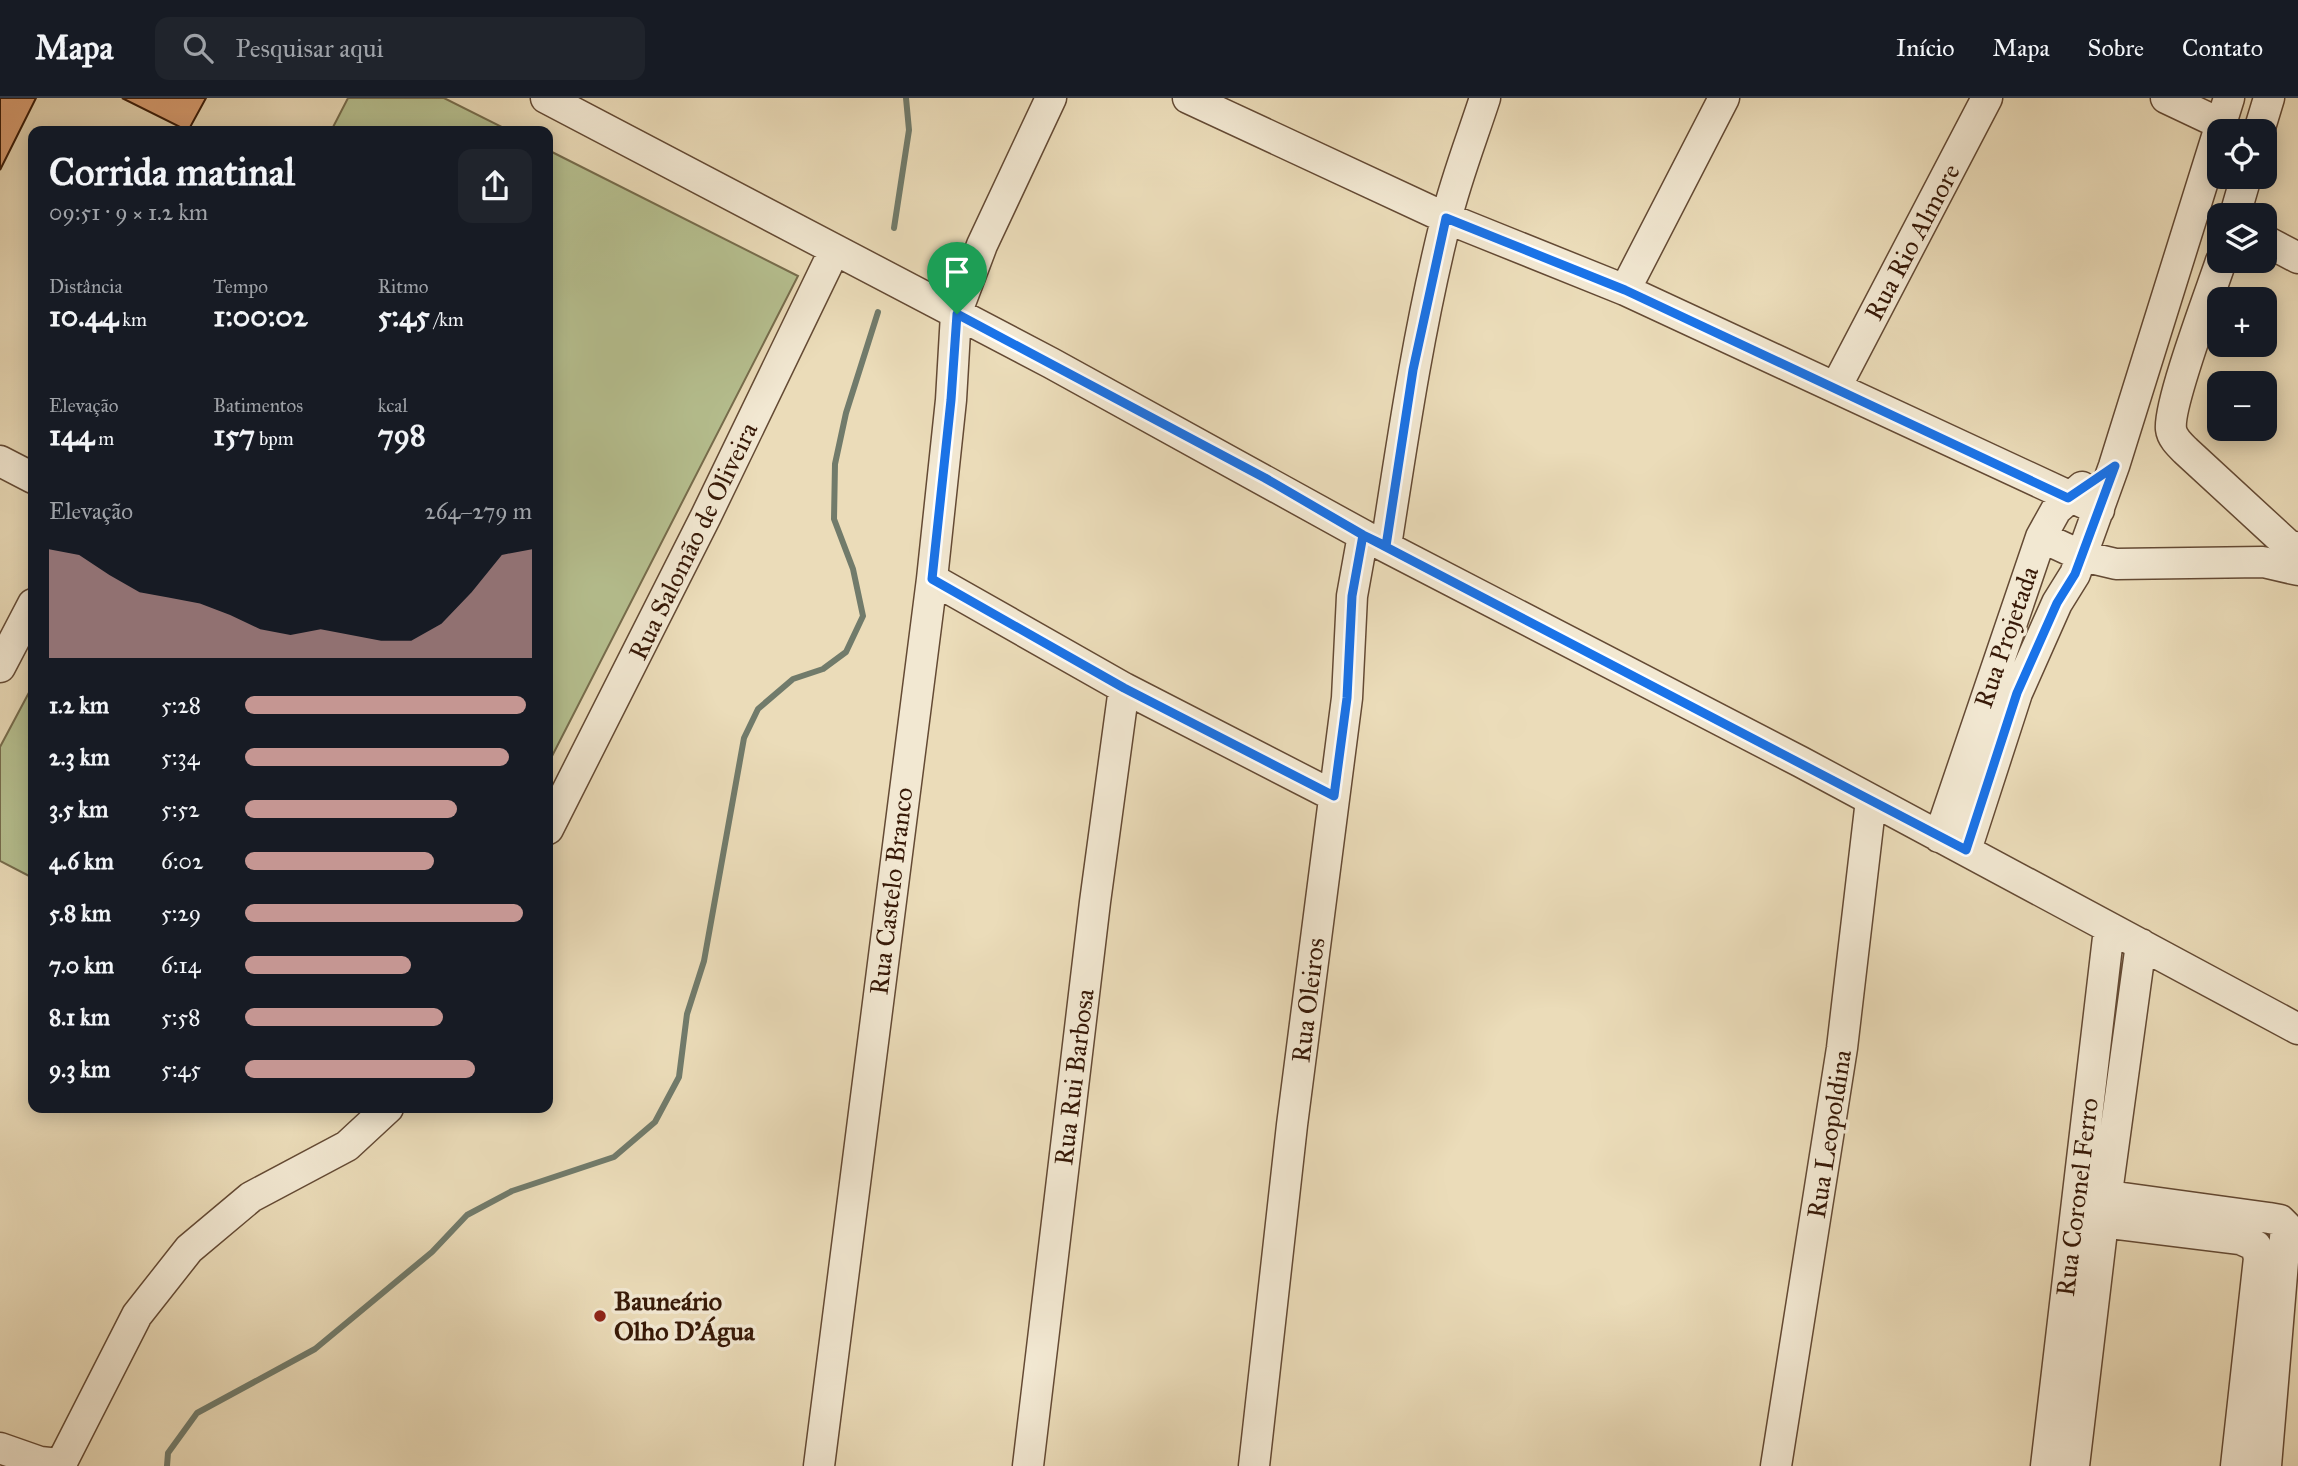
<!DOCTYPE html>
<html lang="pt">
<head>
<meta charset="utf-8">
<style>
  body { margin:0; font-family:"IM FELL Great Primer",serif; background:#20242c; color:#f1f3f6; height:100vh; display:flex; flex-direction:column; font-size:26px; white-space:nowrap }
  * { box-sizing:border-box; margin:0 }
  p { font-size:23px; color:#9ea1a6 }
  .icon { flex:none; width:38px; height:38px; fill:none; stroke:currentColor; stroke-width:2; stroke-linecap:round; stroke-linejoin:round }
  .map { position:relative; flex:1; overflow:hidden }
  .drawer { position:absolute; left:28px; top:28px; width:525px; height:987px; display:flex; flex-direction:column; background:#171b24; border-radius:14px; box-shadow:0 4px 18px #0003 }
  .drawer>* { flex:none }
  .controls { position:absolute; left:2207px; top:21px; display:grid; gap:14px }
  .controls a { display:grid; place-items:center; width:70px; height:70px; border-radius:14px; background:#171b24; box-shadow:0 4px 18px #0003; font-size:35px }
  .pin { position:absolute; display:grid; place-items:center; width:60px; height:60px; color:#fff; margin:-72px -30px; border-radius:50% 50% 50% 0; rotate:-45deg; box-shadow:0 0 7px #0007 }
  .pin .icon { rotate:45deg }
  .round { display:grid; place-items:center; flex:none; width:74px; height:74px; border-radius:14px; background:#20242c }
  .summary { display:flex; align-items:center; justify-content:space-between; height:119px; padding:0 21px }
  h1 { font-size:38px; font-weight:800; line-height:52px }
  .figures { display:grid; grid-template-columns:repeat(3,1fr); gap:10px; height:119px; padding:7px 21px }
  .figures div { display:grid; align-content:center }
  .figures b { font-size:30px; font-weight:800 }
  .figures small { font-size:19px; font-weight:400 }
  .figures p { font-size:19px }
  .chart { height:196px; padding:14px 21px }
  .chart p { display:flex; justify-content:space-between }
  .chart svg { width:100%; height:126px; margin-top:7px; fill:#c59692; opacity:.7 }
  ul { padding:0 21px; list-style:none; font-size:23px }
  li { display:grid; grid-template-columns:112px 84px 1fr; align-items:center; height:52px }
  li i { height:18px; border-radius:9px; background:#c59692 }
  header { display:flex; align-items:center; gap:42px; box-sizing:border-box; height:98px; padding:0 35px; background:#171b24; border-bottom:2px solid #363941 }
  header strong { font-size:33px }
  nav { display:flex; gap:38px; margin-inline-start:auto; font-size:24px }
  .search { width:490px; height:63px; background:#20242c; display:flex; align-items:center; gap:18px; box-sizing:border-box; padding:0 24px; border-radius:14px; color:#9ea1a6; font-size:26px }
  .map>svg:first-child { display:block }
  .green { fill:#b6c090; stroke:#766c4c; stroke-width:2 }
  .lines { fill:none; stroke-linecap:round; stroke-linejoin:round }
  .stream { stroke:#717b6b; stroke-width:6 }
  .building { fill:#db9f73; stroke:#371907; stroke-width:2 }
  .minor-casing { stroke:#644a34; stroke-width:33 }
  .minor { stroke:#f2e8d2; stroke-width:30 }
  .route-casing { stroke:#fff; stroke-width:14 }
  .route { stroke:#1a73e8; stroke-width:9 }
  .poi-dot { fill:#8f2418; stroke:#f2e8d2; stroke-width:2.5 }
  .labels { text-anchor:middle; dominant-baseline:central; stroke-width:7; stroke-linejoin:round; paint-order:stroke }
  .street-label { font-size:26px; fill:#371907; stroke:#f2e8d2 }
  .poi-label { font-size:26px; font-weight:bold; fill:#371907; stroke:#f2e8d2; text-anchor:start }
</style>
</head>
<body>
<header>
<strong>Mapa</strong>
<div class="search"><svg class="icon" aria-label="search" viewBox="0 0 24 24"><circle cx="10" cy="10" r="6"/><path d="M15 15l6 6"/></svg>Pesquisar aqui</div>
<nav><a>Início</a><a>Mapa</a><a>Sobre</a><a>Contato</a></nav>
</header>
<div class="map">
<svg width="2298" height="1368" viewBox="0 0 2298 1368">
  <rect width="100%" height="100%" fill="#ebdcb9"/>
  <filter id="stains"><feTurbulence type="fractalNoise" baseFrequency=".00286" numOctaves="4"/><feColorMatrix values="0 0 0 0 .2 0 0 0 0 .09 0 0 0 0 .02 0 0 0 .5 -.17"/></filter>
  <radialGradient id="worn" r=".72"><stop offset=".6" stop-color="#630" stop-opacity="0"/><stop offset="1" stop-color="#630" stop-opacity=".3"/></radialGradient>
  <path class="green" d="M348 0H444L510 33H331Z
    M548 52 798 178 548 666Z
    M33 587V780L0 763V649Z"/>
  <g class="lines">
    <path class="stream" d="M894 130 909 32 906 0
      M167 1368 168 1355 197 1315 315 1251 432 1154 467 1117 512 1093 614 1059 655 1024 679 979 687 916 704 863 744 640 758 611 793 581 823 571 846 554 863 518 853 471 834 421 835 366 846 315 878 214"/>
  </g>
  <path class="building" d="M0 0H36L0 72Z
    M122 0H206L188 33Z"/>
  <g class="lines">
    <defs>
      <path id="minor" d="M546 0 1051 265 1363 437 1801 664 2298 931
        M1188 0 1446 120 1625 192 2099 412
        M2166 0 2221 26
        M2259 33 2269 0
        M2235 117 2246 79
        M2264 142 2298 160
        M2221 163C2211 193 2168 306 2171 331 2172 340 2180 347 2186 353L2288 447 2298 450
        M1625 192 1724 0
        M1836 289 1987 0
        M0 363 33 380
        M2041 439 2082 458 2116 466 2263 464 2298 472
        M1386 448C1403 338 1419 229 1446 122 1456 81 1472 40 1485 0
        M932 481 1124 590 1334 698
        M0 569 33 506
        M548 731 706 418 834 153
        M1939 739 2041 439 2056 412 2082 389
        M1966 752 2017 595 2057 505 2075 476 2114 368 2229 0
        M2087 1095 2269 1120 2280 1122 2286 1128 2266 1368
        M2086 1122 2240 1141 2256 1148 2259 1160 2236 1368
        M0 1350 40 1364 59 1366
        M60 1368 137 1217 189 1151 251 1099 347 1048 388 1010
        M819 1368 932 481 951 302 956 216 982 147 1051 0
        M1028 1368 1095 804 1124 590
        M1254 1368 1292 1027 1347 600 1352 498 1363 437
        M1776 1368 1842 950 1871 702
        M2046 1368 2109 831
        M2074 1368 2103 1124 2141 846"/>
    </defs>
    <use href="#minor" class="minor-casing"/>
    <use href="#minor" class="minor"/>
  </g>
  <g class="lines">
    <defs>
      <path id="route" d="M957 216 1265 380 1363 437 1966 752 2017 595 2057 505 2075 476 2115 368 2068 400 1625 192 1446 120 1413 272 1386 448 1363 437 1352 498 1347 600 1334 698 1124 590 932 481 951 302 957 216"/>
    </defs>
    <use href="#route" class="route-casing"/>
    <use href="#route" class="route"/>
  </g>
  <circle class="poi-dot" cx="600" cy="1218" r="7"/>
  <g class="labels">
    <g class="street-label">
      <text transform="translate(1912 144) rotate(-62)">Rua Rio Almore</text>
      <text transform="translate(693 443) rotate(-64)">Rua Salomão de Oliveira</text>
      <text transform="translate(2006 539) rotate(-71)">Rua Projetada</text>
      <text transform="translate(891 793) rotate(-83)">Rua Castelo Branco</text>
      <text transform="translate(1308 902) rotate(-83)">Rua Oleiros</text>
      <text transform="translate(1074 979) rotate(-83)">Rua Rui Barbosa</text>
      <text transform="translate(1829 1036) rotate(-81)">Rua Leopoldina</text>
      <text transform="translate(2077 1099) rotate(-83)">Rua Coronel Ferro</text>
    </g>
    <g class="poi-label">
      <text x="614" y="1203">Bauneário<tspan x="614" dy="30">Olho D'Água</tspan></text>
    </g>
  </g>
  <rect width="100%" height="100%" filter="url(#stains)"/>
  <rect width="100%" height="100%" fill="url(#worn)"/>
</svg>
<div class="controls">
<a><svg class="icon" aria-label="locate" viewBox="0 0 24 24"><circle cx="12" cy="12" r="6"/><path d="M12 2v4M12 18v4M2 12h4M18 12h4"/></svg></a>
<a><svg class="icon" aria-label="layers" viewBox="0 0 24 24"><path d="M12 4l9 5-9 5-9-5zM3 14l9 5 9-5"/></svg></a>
<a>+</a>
<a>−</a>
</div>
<div class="pin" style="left:957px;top:216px;background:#1e9e55"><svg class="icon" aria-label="arrive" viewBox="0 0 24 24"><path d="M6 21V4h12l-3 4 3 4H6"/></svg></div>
<section class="drawer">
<div class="summary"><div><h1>Corrida matinal</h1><p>09:51 · 9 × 1.2 km</p></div><a class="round"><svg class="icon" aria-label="share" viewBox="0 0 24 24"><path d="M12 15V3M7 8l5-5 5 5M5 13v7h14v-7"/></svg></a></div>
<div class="figures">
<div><p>Distância</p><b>10.44<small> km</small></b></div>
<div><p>Tempo</p><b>1:00:02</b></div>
<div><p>Ritmo</p><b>5:45<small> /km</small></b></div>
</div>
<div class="figures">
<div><p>Elevação</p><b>144<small> m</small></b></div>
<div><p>Batimentos</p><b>157<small> bpm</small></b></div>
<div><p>kcal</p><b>798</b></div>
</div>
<div class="chart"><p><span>Elevação</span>264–279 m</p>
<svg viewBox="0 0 160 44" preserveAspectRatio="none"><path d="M0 44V6L10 8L20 15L30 21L40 23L50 25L60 29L70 34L80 36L90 34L100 36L110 38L120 38L130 32L140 21L150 8L160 6V44z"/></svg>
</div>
<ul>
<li><b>1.2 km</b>5:28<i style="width:98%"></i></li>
<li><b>2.3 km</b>5:34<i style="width:92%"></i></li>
<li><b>3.5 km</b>5:52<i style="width:74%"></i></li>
<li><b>4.6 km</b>6:02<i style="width:66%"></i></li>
<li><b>5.8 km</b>5:29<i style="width:97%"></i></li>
<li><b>7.0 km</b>6:14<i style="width:58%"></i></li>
<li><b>8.1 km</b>5:58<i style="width:69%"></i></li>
<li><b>9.3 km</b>5:45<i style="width:80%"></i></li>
</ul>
</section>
</div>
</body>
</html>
